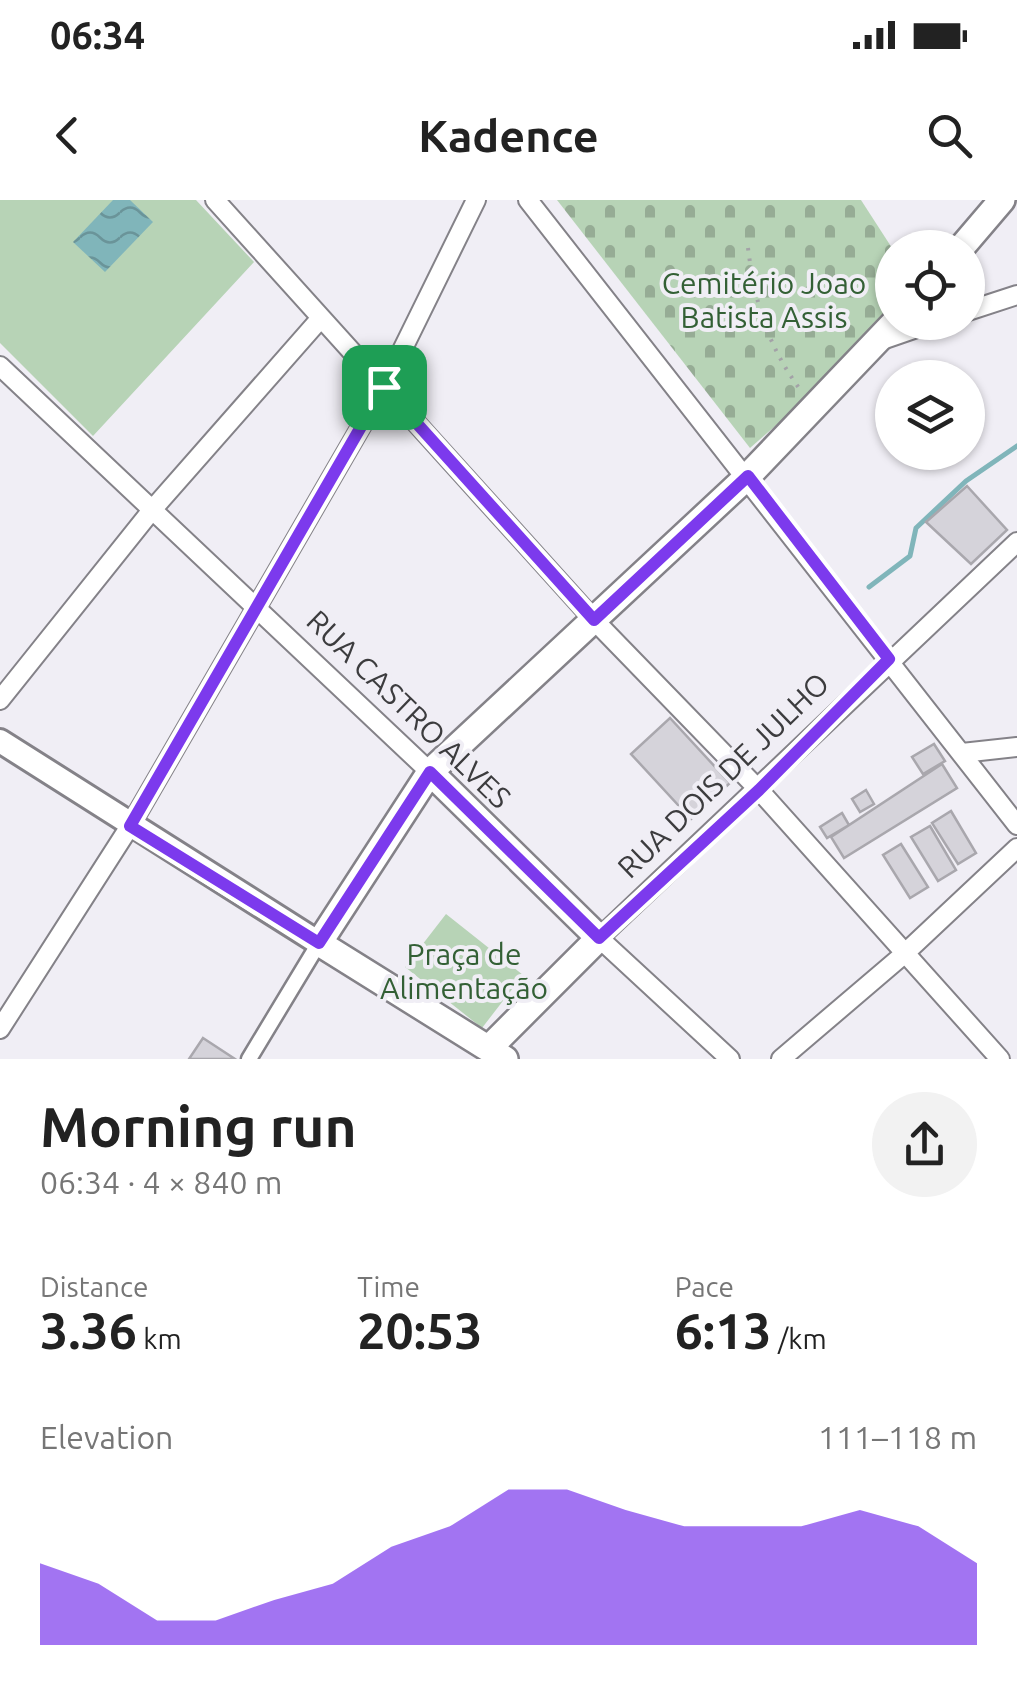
<!DOCTYPE html>
<html lang="en">
<head>
<meta charset="utf-8">
<style>
  body { margin:0; font-family:Ubuntu,sans-serif; background:#f2f2f2; color:#222; height:100vh; display:flex; flex-direction:column; font-size:38px; white-space:nowrap }
  * { box-sizing:border-box; margin:0 }
  p { font-size:32px; color:#767676 }
  .icon { flex:none; width:55px; height:55px; fill:none; stroke:currentColor; stroke-width:2; stroke-linecap:round; stroke-linejoin:round }
  .map { position:relative; height:859px; overflow:hidden }
  .panel { display:flex; flex-direction:column; background:#fff; flex:1 }
  .panel>* { flex:none }
  .buttons { position:absolute; left:875px; top:30px; display:grid; gap:20px }
  .buttons a { display:grid; place-items:center; width:110px; height:110px; border-radius:50%; background:#fff; box-shadow:0 2px 8px #0004; font-size:50px }
  .pin { position:absolute; display:grid; place-items:center; width:85px; height:85px; color:#fff; margin:-42px; border-radius:20px; box-shadow:0 5px 15px #0006 }
  .round { display:grid; place-items:center; flex:none; width:105px; height:105px; border-radius:52px; background:#f2f2f2 }
  .head { display:flex; align-items:center; justify-content:space-between; height:170px; padding:0 40px }
  h1 { font-size:55px; font-weight:700; line-height:75px }
  .stats { display:grid; grid-template-columns:repeat(3,1fr); gap:15px; height:170px; padding:10px 40px }
  .stats div { display:grid; align-content:center }
  .stats b { font-size:50px; font-weight:700 }
  .stats small { font-size:28px; font-weight:400 }
  .stats p { font-size:28px }
  .chart { height:280px; padding:20px 40px }
  .chart p { display:flex; justify-content:space-between }
  .chart svg { width:100%; height:180px; margin-top:10px; fill:#7c3aed; opacity:.7 }
  .status { display:flex; justify-content:space-between; align-items:center; height:70px; padding:0 50px; background:#fff; direction:ltr }
  .status svg { height:28px; fill:currentColor }
  header { display:flex; justify-content:space-between; align-items:center; height:130px; padding:0 40px; background:#fff; font-size:45px; font-weight:700 }
  .map>svg:first-child { display:block }
  .cemetery { fill:url(#cemetery-stones) }
  .park { fill:#b7d3b6 }
  .water { fill:url(#water-waves) }
  .lines { fill:none; stroke-linecap:round; stroke-linejoin:round }
  .stream { stroke:#80b5ba; stroke-width:5 }
  .building { fill:#d5d3da; stroke:#a9a7ad; stroke-width:2.5 }
  .pedestrian-casing { stroke:#848288; stroke-width:19 }
  .minor-casing { stroke:#848288; stroke-width:22 }
  .tertiary-casing { stroke:#848288; stroke-width:28 }
  .secondary-casing { stroke:#848288; stroke-width:30 }
  .path { stroke:#a3a2a7; stroke-width:4; stroke-dasharray:2.5 8; stroke-linecap:butt }
  .pedestrian { stroke:#fff; stroke-width:14 }
  .minor { stroke:#fff; stroke-width:18 }
  .tertiary { stroke:#fff; stroke-width:22 }
  .secondary { stroke:#fff; stroke-width:25 }
  .route-casing { stroke:#fff; stroke-width:20 }
  .route { stroke:#7c3aed; stroke-width:12 }
  .labels { text-anchor:middle; dominant-baseline:central; stroke-width:8; stroke-linejoin:round; paint-order:stroke }
  .park-label { font-size:30px; fill:#336035; stroke:#f0eef5 }
  .street-label { font-size:30px; fill:#3c3c3e; stroke:#f0eef5 }
</style>
</head>
<body>
<div class="status"><b>06:34</b><svg viewBox="0 0 49 12"><path d="M0 12V9h3v3zM5 12V6h3v6zM10 12V3h3v9zM15 12V0h3v12zM26 1h20v11H26zM47 4h2v5h-2z"/></svg></div>
<header><svg class="icon" aria-label="back" viewBox="0 0 24 24"><path d="M15 5l-7 7 7 7"/></svg>Kadence<svg class="icon" aria-label="search" viewBox="0 0 24 24"><circle cx="10" cy="10" r="6"/><path d="M15 15l6 6"/></svg></header>
<div class="map">
<svg width="1017" height="859" viewBox="0 0 1017 859">
  <defs>
    <pattern id="cemetery-stones" width="16" height="16" patternUnits="userSpaceOnUse" patternTransform="scale(2.5)"><rect width="16" height="16" fill="#b7d3b6"/><path d="M2 7V4a2 2 0 0 1 4 0v3zM10 15v-3a2 2 0 0 1 4 0v3z" fill="#96ac95"/></pattern>
    <pattern id="water-waves" width="16" height="10" patternUnits="userSpaceOnUse" patternTransform="scale(2.5)"><rect width="16" height="10" fill="#80b5ba"/><path d="M0 5q4-4 8 0t8 0" fill="none" stroke="#6a9499"/></pattern>
  </defs>
  <rect width="100%" height="100%" fill="#f0eef5"/>
  <path class="cemetery" d="M557 0H861L892 48V104L838 171 750 248Z"/>
  <path class="park" d="M0 0H196L254 62 93 236 0 143Z
    M446 714 523 775 482 828 405 767Z"/>
  <path class="water" d="M113 0H130L153 22 105 72 73 42Z"/>
  <g class="lines">
    <path class="stream" d="M869 387 910 356 916 328 966 281 1017 246"/>
  </g>
  <path class="building" d="M967 286 1007 330 971 364 926 322Z
    M670 518 730 583 691 619 631 554Z
    M934 544 945 561 923 574 912 557Z
    M942 564 957 588 844 658 831 637Z
    M866 590 874 604 860 612 852 599Z
    M951 611 976 653 958 664 932 623Z
    M842 613 849 625 827 638 820 627Z
    M930 626 956 670 938 681 911 637Z
    M901 644 928 687 910 698 883 655Z
    M203 838 235 859H189Z"/>
  <g class="lines">
    <defs>
      <path id="pedestrian" d="M249 859 319 743"/>
      <path id="minor" d="M215 0 594 420 759 590 1000 859
        M528 0 1017 625
        M968 111 1017 95
        M879 141 934 122
        M0 166 430 572
        M0 500 152 310 320 119
        M962 553 1017 547
        M0 829 130 626 384 187 476 0
        M730 859 599 738 1017 342
        M781 859 903 755 1017 648"/>
      <path id="tertiary" d="M0 541 319 743"/>
      <path id="secondary" d="M961 48 1002 0
        M430 572 599 738 489 848
        M505 859 319 743 430 572 748 276 895 122"/>
    </defs>
    <use href="#pedestrian" class="pedestrian-casing"/>
    <use href="#minor" class="minor-casing"/>
    <use href="#tertiary" class="tertiary-casing"/>
    <use href="#secondary" class="secondary-casing"/>
    <path class="path" d="M748 48C755 104 768 147 802 192"/>
    <use href="#pedestrian" class="pedestrian"/>
    <use href="#minor" class="minor"/>
    <use href="#tertiary" class="tertiary"/>
    <use href="#secondary" class="secondary"/>
  </g>
  <g class="lines">
    <defs>
      <path id="route" d="M384 187 594 420 748 276 889 459 759 590 599 738 430 572 319 743 130 626Z"/>
    </defs>
    <use href="#route" class="route-casing"/>
    <use href="#route" class="route"/>
  </g>
  <g class="labels">
    <g class="park-label">
      <text x="764" y="83">Cemitério Joao<tspan x="764" dy="34">Batista Assis</tspan></text>
      <text x="464" y="754">Praça de<tspan x="464" dy="34">Alimentação</tspan></text>
    </g>
    <g class="street-label">
      <text transform="translate(409 509) rotate(44)">RUA CASTRO ALVES</text>
      <text transform="translate(723 575) rotate(-44)">RUA DOIS DE JULHO</text>
    </g>
  </g>
</svg>
<div class="buttons">
<a><svg class="icon" aria-label="locate" viewBox="0 0 24 24"><circle cx="12" cy="12" r="6"/><path d="M12 2v4M12 18v4M2 12h4M18 12h4"/></svg></a>
<a><svg class="icon" aria-label="layers" viewBox="0 0 24 24"><path d="M12 4l9 5-9 5-9-5zM3 14l9 5 9-5"/></svg></a>
</div>
<div class="pin" style="left:384px;top:187px;background:#1e9e55"><svg class="icon" aria-label="arrive" viewBox="0 0 24 24"><path d="M6 21V4h12l-3 4 3 4H6"/></svg></div>
</div>
<section class="panel">
<div class="head"><div><h1>Morning run</h1><p>06:34 · 4 × 840 m</p></div><a class="round"><svg class="icon" aria-label="share" viewBox="0 0 24 24"><path d="M12 15V3M7 8l5-5 5 5M5 13v7h14v-7"/></svg></a></div>
<div class="stats">
<div><p>Distance</p><b>3.36<small> km</small></b></div>
<div><p>Time</p><b>20:53</b></div>
<div><p>Pace</p><b>6:13<small> /km</small></b></div>
</div>
<div class="chart"><p><span>Elevation</span>111–118 m</p>
<svg viewBox="0 0 160 44" preserveAspectRatio="none"><path d="M0 44V24L10 29L20 38L30 38L40 33L50 29L60 20L70 15L80 6L90 6L100 11L110 15L120 15L130 15L140 11L150 15L160 24V44z"/></svg>
</div>
</section>
</body>
</html>
